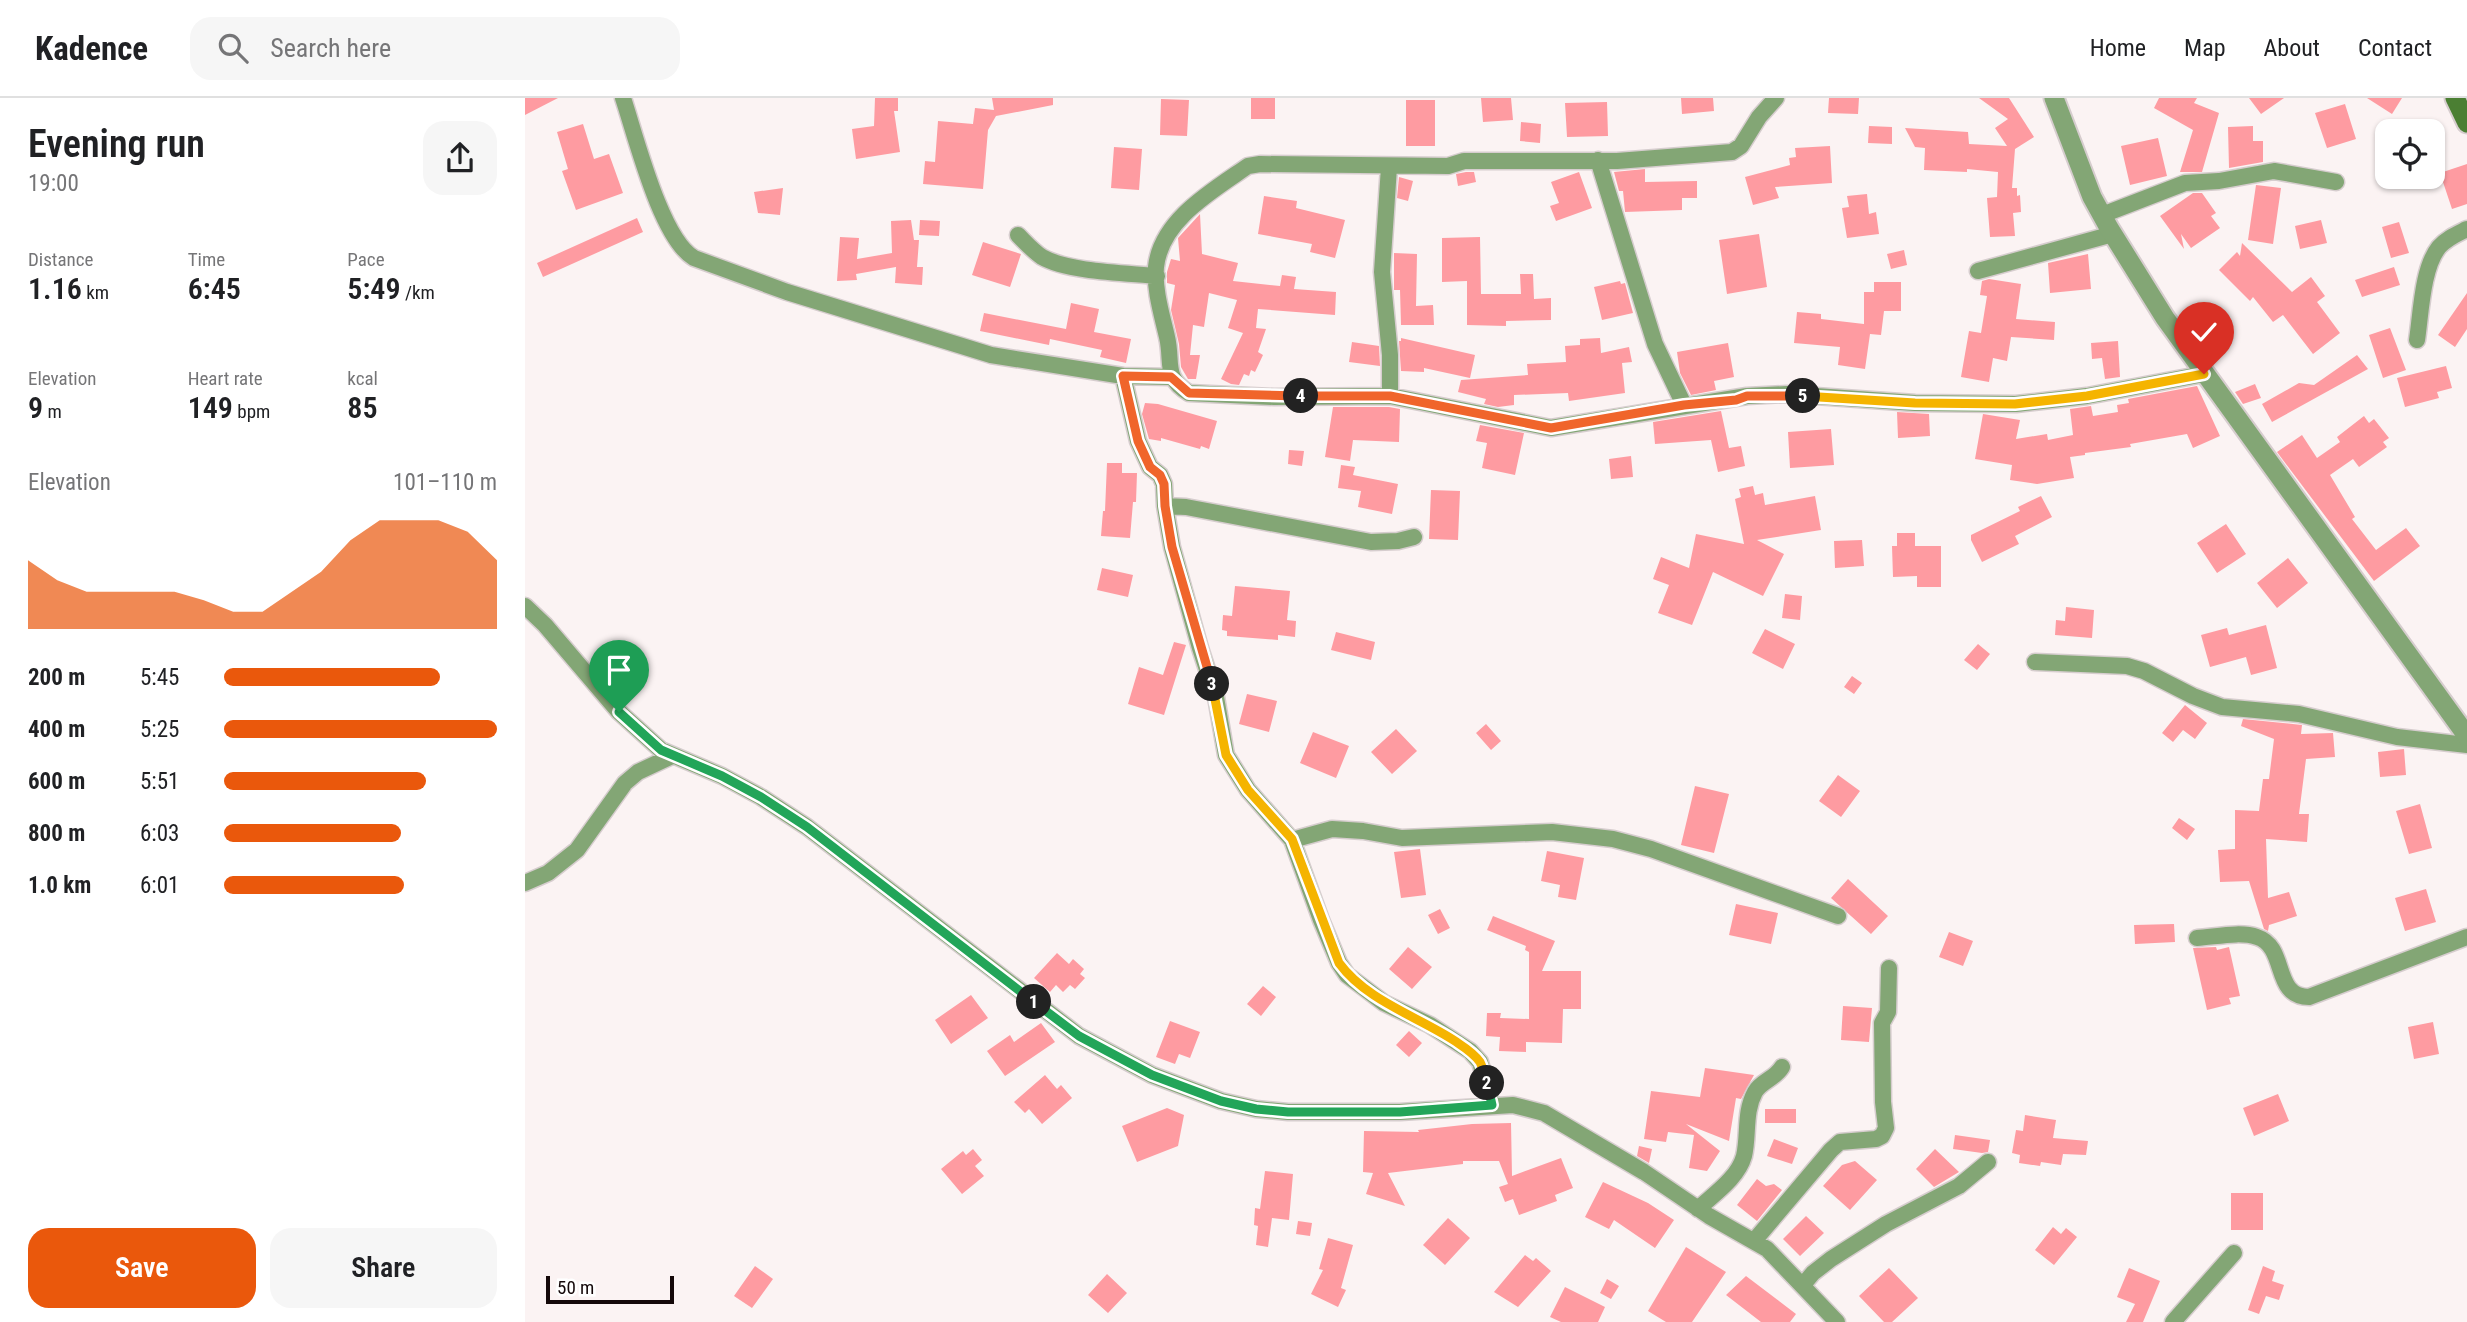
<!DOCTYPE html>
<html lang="en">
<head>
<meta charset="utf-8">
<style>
  body { margin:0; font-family:"Roboto Condensed",sans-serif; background:#f6f6f6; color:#202124; height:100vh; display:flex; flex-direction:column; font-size:26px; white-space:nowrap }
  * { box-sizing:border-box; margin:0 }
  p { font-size:23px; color:#757577 }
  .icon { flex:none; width:38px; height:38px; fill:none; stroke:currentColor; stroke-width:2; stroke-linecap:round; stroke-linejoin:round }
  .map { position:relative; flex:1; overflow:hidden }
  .panel { display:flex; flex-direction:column; background:#fff; width:525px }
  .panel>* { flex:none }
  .tools { position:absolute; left:1850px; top:21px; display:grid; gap:14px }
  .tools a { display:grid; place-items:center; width:70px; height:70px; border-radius:14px; background:#fff; box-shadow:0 2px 5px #0004; font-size:35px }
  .scale { position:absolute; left:21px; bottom:18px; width:128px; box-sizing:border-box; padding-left:7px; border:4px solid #140809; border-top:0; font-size:19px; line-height:24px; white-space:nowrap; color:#140809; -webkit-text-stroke:5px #fff; paint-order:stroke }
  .pin { position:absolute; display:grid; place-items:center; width:60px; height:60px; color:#fff; margin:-72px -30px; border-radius:50% 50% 50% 0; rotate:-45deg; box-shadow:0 0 7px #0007 }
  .pin .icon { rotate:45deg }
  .km { position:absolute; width:35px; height:35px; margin:-18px; border-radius:50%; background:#222; color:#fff; font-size:19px; line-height:35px; text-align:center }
  .round { display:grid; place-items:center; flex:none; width:74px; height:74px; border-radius:21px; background:#f6f6f6 }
  .headline { display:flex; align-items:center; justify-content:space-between; height:119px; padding:0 28px }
  h1 { font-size:38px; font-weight:600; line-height:52px }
  .metrics { display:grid; grid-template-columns:repeat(3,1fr); gap:10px; height:119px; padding:7px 28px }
  .metrics div { display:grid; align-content:center }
  .metrics b { font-size:30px; font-weight:600 }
  .metrics small { font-size:19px; font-weight:400 }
  .metrics p { font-size:19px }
  .chart { height:196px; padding:14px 28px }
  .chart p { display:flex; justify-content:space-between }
  .chart svg { width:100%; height:126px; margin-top:7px; fill:#ea580c; opacity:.7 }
  .action { display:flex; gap:14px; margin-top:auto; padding:14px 28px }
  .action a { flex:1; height:80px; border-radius:21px; background:#ea580c; color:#fff; font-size:28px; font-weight:600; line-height:80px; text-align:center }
  .action a+a { background:#f6f6f6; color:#202124 }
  ul { padding:0 28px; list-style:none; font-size:23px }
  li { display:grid; grid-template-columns:112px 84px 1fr; align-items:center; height:52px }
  li i { height:18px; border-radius:9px; background:#ea580c }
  header { display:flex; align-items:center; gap:42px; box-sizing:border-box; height:98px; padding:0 35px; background:#fff; border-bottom:2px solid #e0e0e0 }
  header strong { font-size:33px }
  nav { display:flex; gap:38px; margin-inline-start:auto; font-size:24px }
  .search { width:490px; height:63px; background:#f6f6f6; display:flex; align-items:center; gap:18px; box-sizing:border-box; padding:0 24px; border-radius:21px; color:#757577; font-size:26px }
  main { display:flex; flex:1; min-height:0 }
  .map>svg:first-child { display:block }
  .building { fill:#fe9ba1 }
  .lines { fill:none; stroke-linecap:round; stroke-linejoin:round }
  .minor-casing { stroke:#d6cdce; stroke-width:19 }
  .tertiary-casing { stroke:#d6cdce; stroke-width:23 }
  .secondary-casing { stroke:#d6cdce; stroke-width:23 }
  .minor { stroke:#83a675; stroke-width:16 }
  .tertiary { stroke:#83a675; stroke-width:19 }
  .secondary { stroke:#4b7f33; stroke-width:19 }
  .split-1-casing { stroke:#fff; stroke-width:14 }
  .split-2-casing { stroke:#fff; stroke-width:14 }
  .split-3-casing { stroke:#fff; stroke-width:14 }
  .split-4-casing { stroke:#fff; stroke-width:14 }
  .split-5-casing { stroke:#fff; stroke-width:14 }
  .split-6-casing { stroke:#fff; stroke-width:14 }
  .split-1 { stroke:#22a559; stroke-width:9 }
  .split-2 { stroke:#22a559; stroke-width:9 }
  .split-3 { stroke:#f5b400; stroke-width:9 }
  .split-4 { stroke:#f0652b; stroke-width:9 }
  .split-5 { stroke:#f0652b; stroke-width:9 }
  .split-6 { stroke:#f5b400; stroke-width:9 }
</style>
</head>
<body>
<header>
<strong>Kadence</strong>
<div class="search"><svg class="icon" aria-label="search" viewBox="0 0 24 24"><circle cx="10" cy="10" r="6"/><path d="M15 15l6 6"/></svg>Search here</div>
<nav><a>Home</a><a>Map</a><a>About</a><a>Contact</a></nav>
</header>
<main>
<section class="panel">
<div class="headline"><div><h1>Evening run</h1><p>19:00</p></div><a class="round"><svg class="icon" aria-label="share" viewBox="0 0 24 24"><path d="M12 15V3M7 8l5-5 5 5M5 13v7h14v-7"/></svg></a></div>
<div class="metrics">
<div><p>Distance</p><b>1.16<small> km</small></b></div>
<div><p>Time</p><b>6:45</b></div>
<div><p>Pace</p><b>5:49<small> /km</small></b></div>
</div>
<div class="metrics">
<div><p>Elevation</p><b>9<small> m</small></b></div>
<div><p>Heart rate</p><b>149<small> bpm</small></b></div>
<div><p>kcal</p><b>85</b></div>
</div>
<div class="chart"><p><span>Elevation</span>101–110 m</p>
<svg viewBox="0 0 160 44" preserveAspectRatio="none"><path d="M0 44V20L10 27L20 31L30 31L40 31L50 31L60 34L70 38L80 38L90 31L100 24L110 13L120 6L130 6L140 6L150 10L160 20V44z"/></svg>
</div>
<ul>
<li><b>200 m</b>5:45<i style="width:79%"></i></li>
<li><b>400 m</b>5:25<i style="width:100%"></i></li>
<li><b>600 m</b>5:51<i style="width:74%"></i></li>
<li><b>800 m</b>6:03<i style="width:65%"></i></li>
<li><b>1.0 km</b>6:01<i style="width:66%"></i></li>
</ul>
<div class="action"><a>Save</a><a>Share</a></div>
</section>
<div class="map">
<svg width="1942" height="1224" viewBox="0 0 1942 1224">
  <rect width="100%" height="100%" fill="#fbf3f3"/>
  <path class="building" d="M0 0H33L0 17Z
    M350 0H373V13H369L375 54 331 61 327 31 349 28Z
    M467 0H528V7L471 18 463 32 458 91 398 86 400 63 410 64 413 23 448 26 450 10 469 12Z
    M726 0H750V21H726Z
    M956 0H986L988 22 958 24Z
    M1156 0H1188L1189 13 1157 16Z
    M1304 0H1334L1333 16 1303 15Z
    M1454 0H1484L1509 39 1490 51 1487 90H1492V98L1495 97 1496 114 1488 115 1490 138 1465 139 1462 100 1472 99 1473 74 1442 71V74L1399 72 1400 50 1390 49 1380 30 1443 34 1444 46 1482 48 1470 30 1483 21Z
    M1634 0H1672L1669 5 1694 15 1677 74H1655L1668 32 1629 10Z
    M1724 0H1759L1736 16Z
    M1842 0H1877L1867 16Z
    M636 1 664 2 662 38 635 37Z
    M881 2H910V48H881Z
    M1082 4 1083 38 1042 39 1040 5Z
    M1820 6 1831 41 1802 50 1790 15Z
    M996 24 1016 26 1015 45 995 43Z
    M58 26 69 61 84 56 98 95 51 112 37 73 43 71 32 34Z
    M1344 28 1367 29V46L1343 45Z
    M1728 28V43H1738V64L1704 70 1703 29Z
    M1633 40 1642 78 1605 87 1596 48Z
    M1305 48 1307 85 1250 89 1254 100 1228 107 1220 79 1265 67 1264 60 1271 59 1270 50Z
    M589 49 617 51 614 92 586 90Z
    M1942 66V106L1927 111 1915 75Z
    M1120 71V84L1172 83V100H1157V112L1100 114 1098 93H1094L1089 74Z
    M941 74H949L951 84 933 88 931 76Z
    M1054 74 1067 110 1031 123 1025 108 1034 105 1026 84Z
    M874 79 888 83 883 103 872 100Z
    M1731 87 1756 90 1748 146 1723 142Z
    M258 90 255 117 233 115 229 94Z
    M1668 95H1677L1691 115 1686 118 1695 130 1666 150 1656 136 1659 151 1635 118Z
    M1342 96 1344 116 1351 114 1354 136 1322 140 1317 110 1324 109 1322 98Z
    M739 98 772 103 771 110 820 122 810 160 785 154 787 146 733 136Z
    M675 116 677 156 713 165 708 183 755 188 757 177 771 179 769 191 811 194 810 217 733 211 731 230 741 231 733 254 738 257 730 274 726 272 724 278 719 276 714 287 706 286 696 281 718 235 703 230 712 202 684 195 679 229 668 227 665 257H675L671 281H663L656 269 654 246 646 212 650 187 642 185V174L646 161 655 163 653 140Z
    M112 120 118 134 18 179 12 165Z
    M386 122 389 142H394L392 169H398L397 187 370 185 371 169 331 176 332 182 312 183 315 139 334 140 332 161 367 155 366 123Z
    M395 122 415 123 414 138 394 137Z
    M1796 122 1802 145 1775 151 1770 128Z
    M1874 124 1884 155 1866 160 1857 129Z
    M1234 136 1242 189 1202 196 1194 142Z
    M955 139 956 196H996L995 176H1008L1009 201 1026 200V222L981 223V228L942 227V183L917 184V140Z
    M458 144 496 156 485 189 447 177Z
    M1717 145 1767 194 1786 179 1800 198 1792 204 1815 235 1788 256 1758 217 1748 224 1728 199 1725 203 1694 172 1712 154 1715 158Z
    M1379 152 1382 167 1366 171 1362 156Z
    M869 155 892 156 891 208 908 207 909 227H876L875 192H869Z
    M1563 156 1566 191 1525 195 1523 165Z
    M1869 169 1875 187 1837 199 1830 182Z
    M1464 181 1496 186 1491 221 1530 224 1529 242 1486 239 1482 263 1468 260 1464 284 1436 279 1444 233 1456 235 1462 198 1455 197 1457 183Z
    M1095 183 1096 186 1100 185 1108 215 1077 222 1069 189Z
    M1349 184H1376V213H1359L1356 237 1345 236 1340 271 1313 267 1315 249 1269 245 1272 214 1296 216V221L1339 226V194H1349Z
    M1942 195V231L1930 249 1913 237Z
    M546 205 574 211 569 234 606 241 601 265 575 259 577 252 525 241 524 247 455 233 459 215 541 231Z
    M1689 206 1709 235 1681 256 1660 227Z
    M1865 230 1881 272 1858 280 1844 237Z
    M876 240 950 257 945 280 899 270V274L876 273 874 243H876Z
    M1075 240 1076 255 1104 249 1107 264 1097 265 1100 295 1044 303 1043 295 989 297V307L973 309 959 306 961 301 933 294 936 282 1003 277 1002 266 1041 264 1040 248 1055 247V241Z
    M1593 243 1595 279 1580 281 1577 260 1567 261 1566 245Z
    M827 244 854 248 855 268 824 264Z
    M1203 245 1209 279 1189 283 1191 292 1166 297 1155 275 1152 254Z
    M1832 257 1843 271 1747 324 1737 306 1774 285 1789 287Z
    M1921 268 1927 290 1912 294 1914 300 1880 309 1872 280Z
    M1730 286 1736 300 1718 306 1710 294Z
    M1672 288 1695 338 1668 350 1662 336 1605 346 1606 349 1560 355V357L1545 359 1549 380 1512 386 1485 382 1487 367 1450 361 1458 316 1495 322 1491 341 1522 336 1523 342 1548 337 1545 311 1566 308 1568 318 1593 314 1592 307 1604 305 1603 301Z
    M620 305 633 306 692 323 684 351 676 348 675 351 636 340V343L624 341 617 316Z
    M808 309H864L875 311 874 344 828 342 825 363 800 359Z
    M1196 313 1204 350 1216 348 1220 368 1193 374 1186 342 1130 346 1128 324Z
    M1372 314 1404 316 1405 338 1373 340Z
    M1839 318 1844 325 1849 321 1864 340 1858 344 1862 349 1834 369 1828 361 1805 377 1830 419 1827 421 1851 452 1881 430 1895 448 1849 483 1752 354 1777 337 1792 360 1815 344 1812 339Z
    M955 327 999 335 990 377 957 370 962 345 951 343Z
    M1306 331 1309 367 1265 370 1263 334Z
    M764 352 779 353 777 368 763 366Z
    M1106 358 1108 379 1086 381 1084 361Z
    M582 365H597V375H612L611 404H608L605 440 576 438 578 413H580Z
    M816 367 830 369 828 377 873 386 867 416 833 409 836 393 813 390Z
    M1228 388 1230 397 1238 395 1240 407 1290 398 1296 432 1232 442 1259 456 1238 498 1188 474 1167 527 1133 515 1144 487 1128 481 1136 459 1164 470 1171 436 1219 446 1210 401 1216 399 1214 391Z
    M906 392 935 393 933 442 904 441Z
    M1516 398 1527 419 1490 438 1494 446 1457 464 1446 442V437L1495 413 1493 409Z
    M1701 426 1721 456 1692 475 1672 445Z
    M1372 435H1390V448H1416V489H1392V478L1368 479 1367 448H1372Z
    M1337 442 1339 468 1310 470 1309 443Z
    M1763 460 1783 485 1752 510 1732 485Z
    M577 470 608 477 603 499 572 492Z
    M710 488 765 493 762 522 771 523 770 539 753 537V542L702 538V533L697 532 698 517 707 518Z
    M1260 496 1277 498 1275 522 1257 520Z
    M1541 509 1569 512 1567 540 1530 537 1531 522 1540 523Z
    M1741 527 1752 570 1726 577 1721 559 1685 569 1676 537 1702 530 1704 537Z
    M1240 531 1270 546 1258 571 1227 555Z
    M811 534 850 544 846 562 806 552Z
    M649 544 661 547 639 617 603 606 614 569 638 577Z
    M1453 546 1465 556 1452 572 1439 562Z
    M1327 578 1337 585 1329 596 1319 589Z
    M722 596 752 603 744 634 714 626Z
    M1660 607 1682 625 1670 641 1658 632 1648 644 1637 635Z
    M1718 621 1777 627 1776 636 1808 635 1810 659 1781 661 1774 716H1784L1782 744 1741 741 1743 800 1764 794 1772 818 1744 827 1743 833 1739 831 1724 783 1695 784 1693 752 1710 751V712L1734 713 1738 681H1744L1749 641 1716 628Z
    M961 626 976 643 966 652 951 635Z
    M871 631 892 653 867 676 846 654Z
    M788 634 824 648 811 680 775 665Z
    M1879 651 1881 677 1855 679 1853 654Z
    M1313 677 1335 693 1316 719 1294 703Z
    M1170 688 1204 696 1189 755 1156 747Z
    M1895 706 1907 750 1884 756 1871 713Z
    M1654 720 1670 731 1662 742 1647 730Z
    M895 751 901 797 876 800 869 754Z
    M1022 753 1059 760 1051 802 1033 799 1035 787 1016 783Z
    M1323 781 1363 818 1346 836 1306 800Z
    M1901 791 1911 824 1880 833 1870 800Z
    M1211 806 1253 815 1246 846 1204 837Z
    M915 811 925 830 913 836 903 817Z
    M968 818 1030 843 1017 873H1056V911H1038L1037 945 1001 944V954L974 953 975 939 961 938 962 915H976L975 920 1004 921V854L1000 852 1001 848 962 832Z
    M1649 826 1650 844 1610 846 1609 827Z
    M1424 834 1448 843 1438 868 1414 859Z
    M883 849 907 869 887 891 864 871Z
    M1691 849 1692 852 1704 849 1715 898 1704 900 1706 906 1682 912 1668 850Z
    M532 855 544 866 548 861 559 871 555 876 560 880 550 891 545 887 538 894 531 887 525 894 509 880Z
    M738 888 751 899 736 918 722 906Z
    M446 897 463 920 426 946 410 922Z
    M1318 908 1347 910 1344 944 1316 942Z
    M645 923 675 934 665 960 654 956 650 966 631 959Z
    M1908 924 1914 956 1889 961 1883 929Z
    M516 925 530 944 480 978 462 953 485 937 489 944Z
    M884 933 897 945 884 959 871 947Z
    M1180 970 1229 977 1216 1001 1211 1000 1204 1043 1161 1026 1195 1053 1182 1073 1164 1070 1169 1037 1143 1034 1141 1044 1119 1041 1126 993 1175 999Z
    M520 977 532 991 536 987 547 1000 517 1026 504 1011 500 1015 489 1004Z
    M1753 996 1764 1023 1729 1038 1718 1010Z
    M642 1010 659 1017 653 1048 612 1064 597 1028Z
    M1240 1011H1271V1025H1240Z
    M1500 1017 1531 1022 1528 1040 1563 1043 1561 1057 1538 1056 1536 1067 1516 1064 1515 1068 1494 1065 1495 1057 1487 1055 1491 1032 1498 1033Z
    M986 1025 987 1078 1036 1060 1048 1090 1030 1097 1032 1103 994 1117 988 1101 980 1104 974 1089 983 1086 974 1063H938V1066L863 1075 880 1108 841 1096 848 1075 838 1074 839 1033 894 1034 893 1032 947 1026Z
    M1430 1037 1465 1042 1463 1054 1457 1055 1428 1051Z
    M1249 1041 1273 1050 1267 1066 1242 1058Z
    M1114 1048 1127 1051 1124 1065 1112 1058Z
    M448 1051 457 1062 450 1068 459 1078 437 1096 416 1071 438 1053 441 1057Z
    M1410 1051 1434 1074 1409 1089 1391 1071Z
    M1330 1063 1352 1082 1325 1112 1298 1088 1317 1067Z
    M740 1073 768 1076 764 1122 747 1120 743 1149 731 1147 733 1128 729 1127 730 1110 735 1111Z
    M1232 1081 1241 1088 1249 1086 1257 1092 1232 1123 1212 1107Z
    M1078 1084 1123 1105 1149 1122 1130 1150 1089 1122 1084 1131 1060 1119Z
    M1706 1095H1738V1132H1706Z
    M1281 1118 1299 1135 1275 1158 1258 1141Z
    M923 1120 945 1140 920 1167 898 1147Z
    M773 1123 787 1125 785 1138 771 1136Z
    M1528 1129 1536 1136 1541 1130 1552 1139 1529 1167 1510 1152Z
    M803 1140 828 1147 816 1190 821 1192 813 1209 786 1196 798 1172 794 1171Z
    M1161 1149 1201 1174 1167 1224H1141L1123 1213Z
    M1000 1157 1008 1163 1011 1160 1026 1173 993 1209 969 1194Z
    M230 1168 248 1181 227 1210 209 1198Z
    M1738 1168 1750 1173 1747 1183 1759 1187 1754 1202 1741 1198 1734 1216 1723 1212Z
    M1364 1170 1393 1200 1367 1224H1359L1334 1198Z
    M1604 1170 1635 1183 1618 1224H1601L1610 1206 1592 1199Z
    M582 1176 602 1195 583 1215 563 1197Z
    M1221 1178 1271 1216 1265 1224H1236L1201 1197Z
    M1082 1181 1094 1188 1086 1201 1075 1195Z
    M1040 1189 1080 1209 1073 1224H1036L1025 1219Z"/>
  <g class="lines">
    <defs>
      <path id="minor" d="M98 0C111 39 136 141 169 160L262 194 466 257 598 278 646 279
        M1251 0 1234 19 1216 48 1207 54 1092 63H939L923 68 735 66 723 68C687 93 636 122 631 169 629 192 637 217 642 239 648 264 638 280 664 295L749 299 865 298 1026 330 1222 298 1262 296 1390 305 1491 306 1562 298 1679 276
        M1073 62 1130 246 1159 307
        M864 69 857 174 865 257V298
        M1577 117 1660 85 1694 83 1749 73 1811 84
        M493 137C501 145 508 153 517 159 543 174 601 175 632 178
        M1453 173 1588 136
        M1892 242C1896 216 1897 170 1914 149 1922 140 1932 136 1942 131
        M598 278 613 343 625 369 635 377 639 386 640 408 647 449 675 550 691 599 701 657 723 692 767 742 796 822 814 865 822 877 859 905 905 927 945 953 955 964 967 1008
        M640 408 661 409 846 444 873 443 889 439
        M0 508 20 527 94 614 136 652 197 678 236 699 282 729 554 938 627 977 696 1003 731 1011 763 1014H875L988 1007 1019 1015 1119 1074 1184 1118 1242 1151 1312 1224
        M1510 564 1602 568 1619 573 1668 598 1697 609 1774 616 1872 639 1942 647
        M767 742 807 731 838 733 877 740 1027 734 1088 741 1126 751 1313 818
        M0 785 23 775 52 752 100 685 113 674 147 658
        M1672 840C1690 839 1715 833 1732 839 1763 849 1747 899 1784 899L1942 839
        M1173 1111C1189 1096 1213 1080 1219 1058 1224 1037 1219 1014 1230 994 1236 983 1250 981 1257 969
        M1229 1143 1306 1052 1315 1044 1351 1041 1357 1038 1361 1030 1358 1004 1357 925 1363 914 1364 870
        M1278 1187 1288 1175 1306 1161 1361 1126 1434 1088 1463 1064
        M1648 1224 1709 1155"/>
      <path id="tertiary" d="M1529 0 1567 99 1584 130 1640 220 1942 638"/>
      <path id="secondary" d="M1930 0 1942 25"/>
    </defs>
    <use href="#minor" class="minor-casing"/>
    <use href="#tertiary" class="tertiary-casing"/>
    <use href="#secondary" class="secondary-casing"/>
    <use href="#minor" class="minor"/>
    <use href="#tertiary" class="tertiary"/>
    <use href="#secondary" class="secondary"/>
  </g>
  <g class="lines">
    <defs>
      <path id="split-1" d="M94 614 136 652 197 678 236 699 282 729 509 904"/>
      <path id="split-2" d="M509 904 554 938 627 977 696 1003 731 1011 763 1014H875L967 1007 962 985"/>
      <path id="split-3" d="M687 586 701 657 723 692 767 741 814 865C842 903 892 918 930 943 939 949 949 955 955 964 958 970 960 978 962 985"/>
      <path id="split-4" d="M687 586 647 449 640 408 639 386 635 377 625 369 613 343 598 278 646 279 664 295 776 298"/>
      <path id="split-5" d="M776 298H865L1026 330 1159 307 1211 302 1222 298H1278"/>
      <path id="split-6" d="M1278 298 1390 305 1490 306 1562 298 1679 276"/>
    </defs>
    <use href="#split-1" class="split-1-casing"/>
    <use href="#split-2" class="split-2-casing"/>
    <use href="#split-3" class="split-3-casing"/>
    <use href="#split-4" class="split-4-casing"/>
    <use href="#split-5" class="split-5-casing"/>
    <use href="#split-6" class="split-6-casing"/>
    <use href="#split-1" class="split-1"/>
    <use href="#split-2" class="split-2"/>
    <use href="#split-3" class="split-3"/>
    <use href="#split-4" class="split-4"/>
    <use href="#split-5" class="split-5"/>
    <use href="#split-6" class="split-6"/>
  </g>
</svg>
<div class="tools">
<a><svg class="icon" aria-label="locate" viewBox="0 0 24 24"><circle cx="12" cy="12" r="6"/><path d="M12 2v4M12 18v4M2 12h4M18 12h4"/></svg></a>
</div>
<div class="scale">50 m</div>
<div class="pin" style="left:94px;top:614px;background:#1e9e55"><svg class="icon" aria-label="arrive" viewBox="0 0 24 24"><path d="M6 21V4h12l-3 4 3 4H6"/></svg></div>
<div class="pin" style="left:1679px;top:276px;background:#d93025"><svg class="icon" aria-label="check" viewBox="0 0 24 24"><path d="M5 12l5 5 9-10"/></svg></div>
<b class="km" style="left:509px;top:904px">1</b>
<b class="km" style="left:962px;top:985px">2</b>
<b class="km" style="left:687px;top:586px">3</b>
<b class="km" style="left:776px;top:298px">4</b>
<b class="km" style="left:1278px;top:298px">5</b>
</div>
</main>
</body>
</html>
